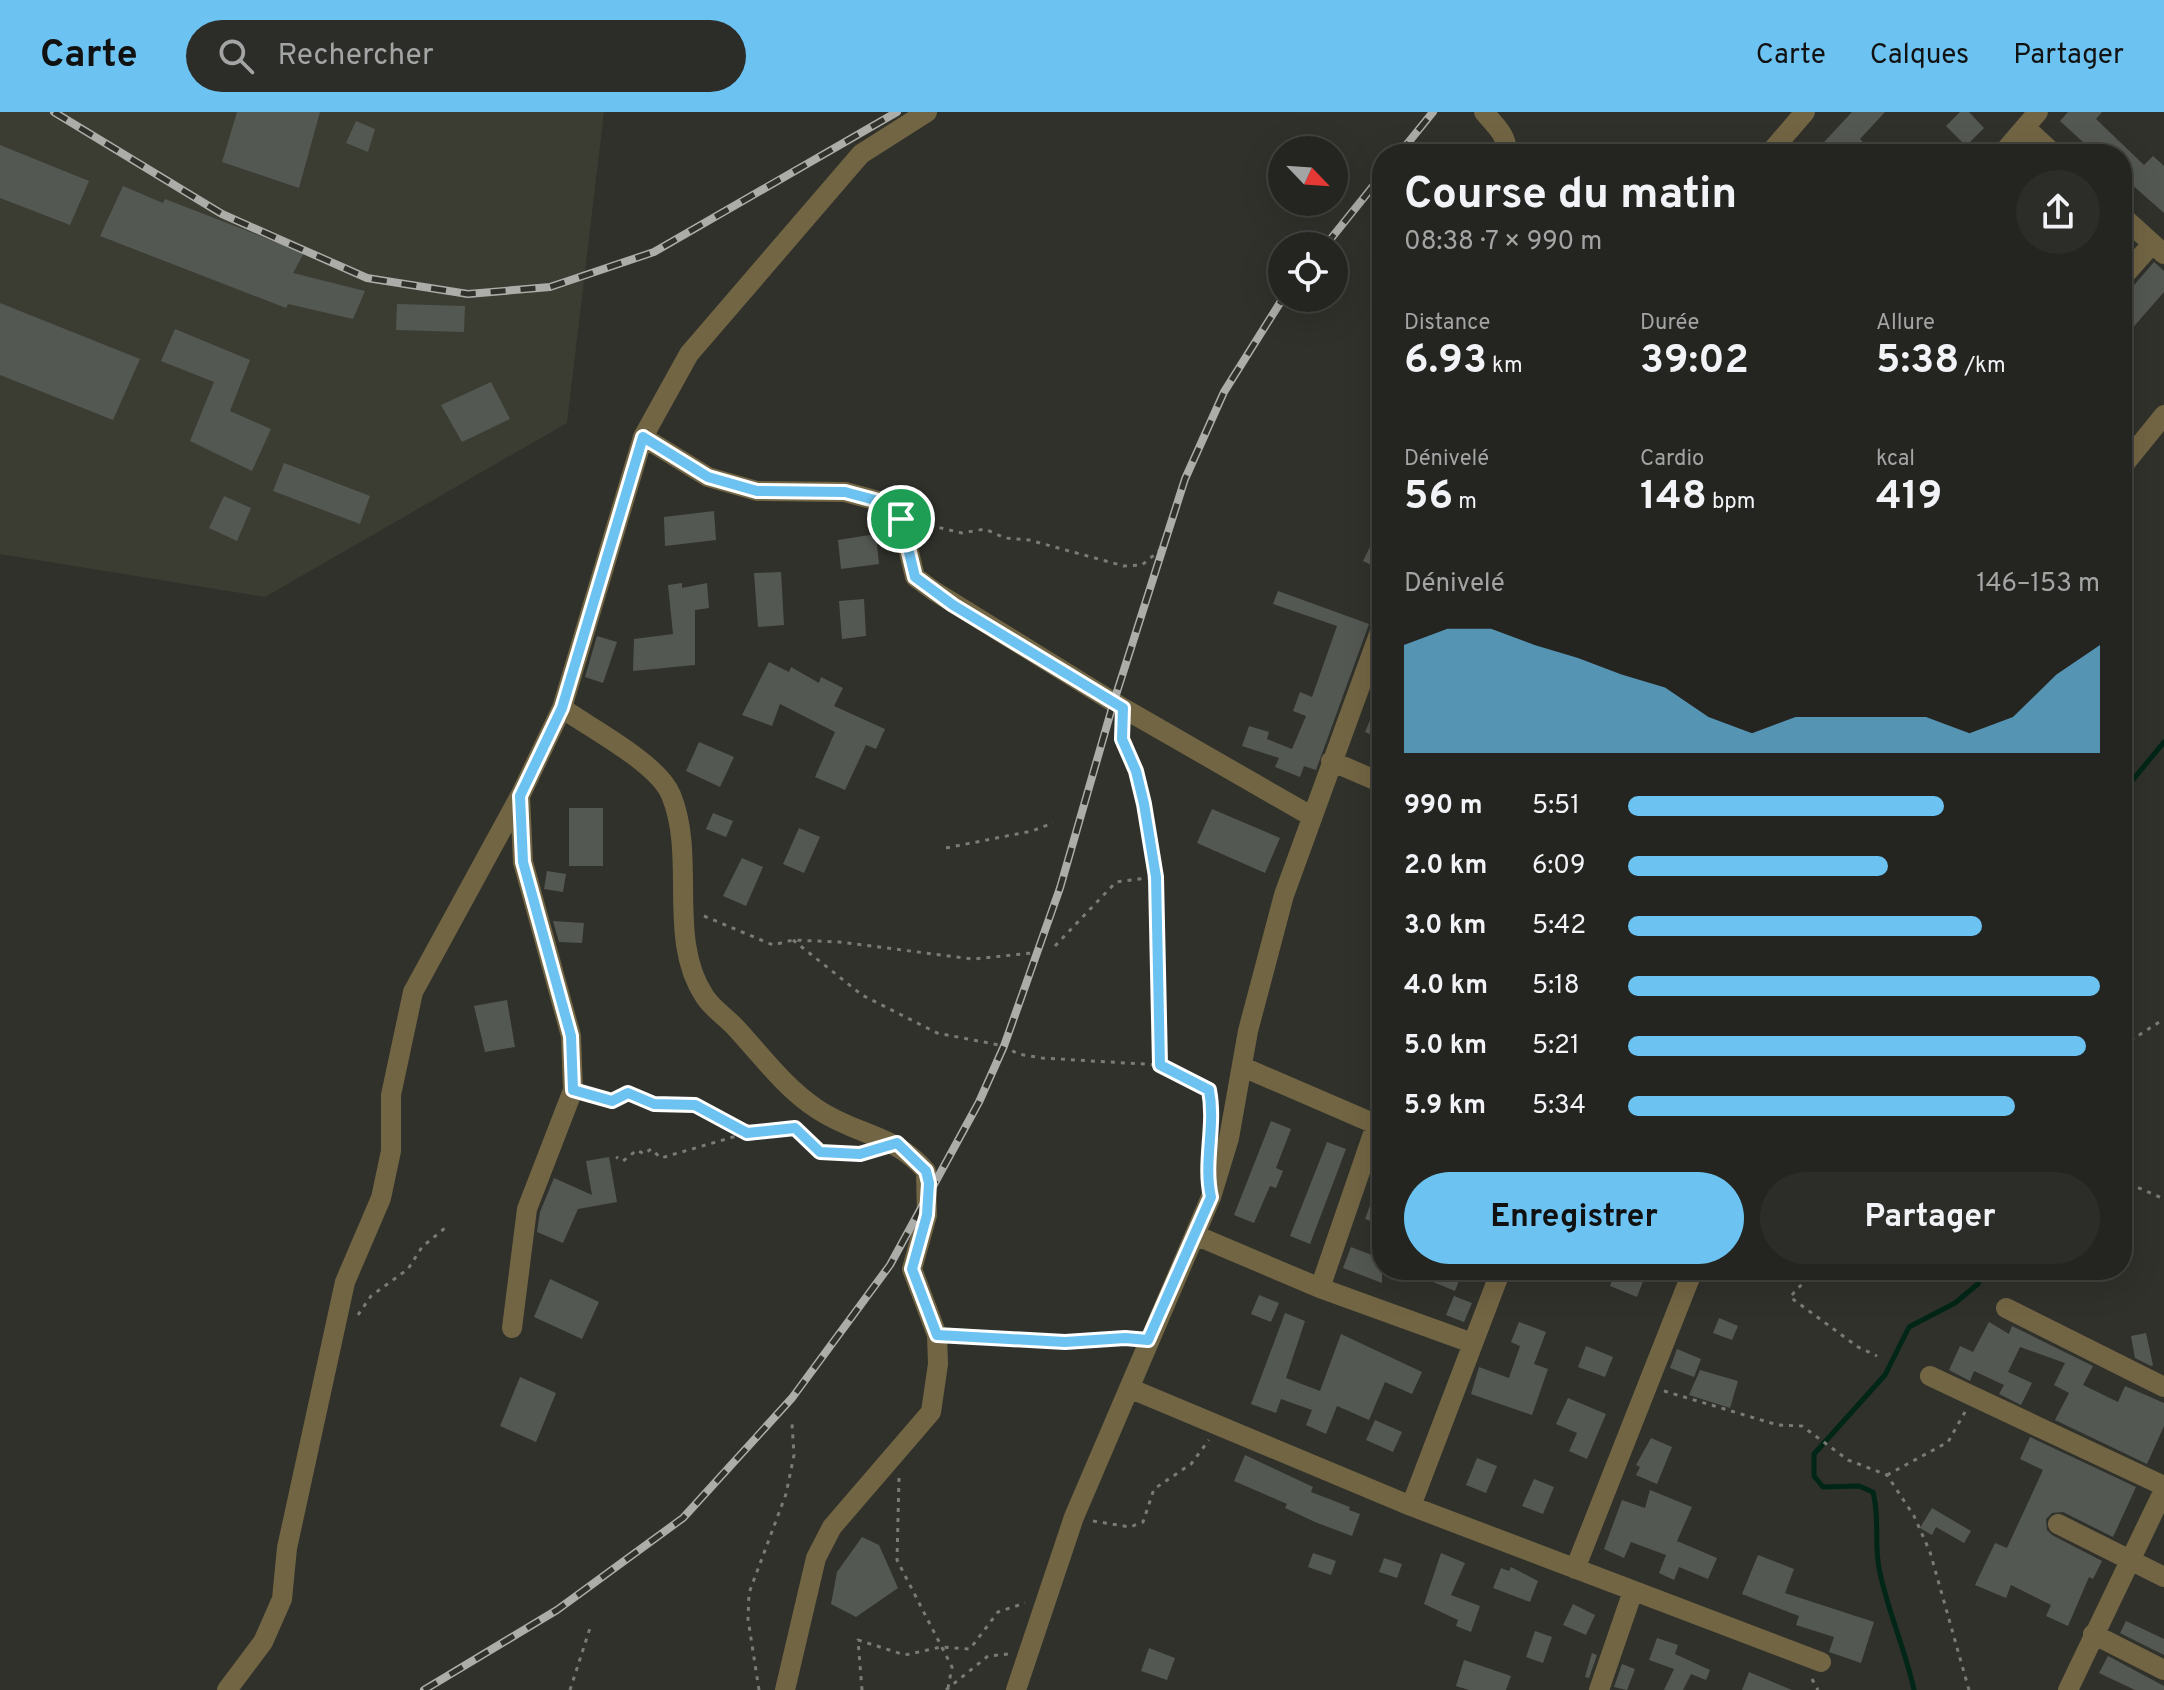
<!DOCTYPE html>
<html lang="fr">
<head>
<meta charset="utf-8">
<style>
  body { margin:0; font-family:Overpass,sans-serif; background:#2c2d29; color:#f1f3f6; height:100vh; display:flex; flex-direction:column; font-size:30px; white-space:nowrap }
  * { box-sizing:border-box; margin:0 }
  p { font-size:26px; color:#a3a5a5 }
  .icon { flex:none; width:44px; height:44px; fill:none; stroke:currentColor; stroke-width:2; stroke-linecap:round; stroke-linejoin:round }
  .map { position:relative; flex:1; overflow:hidden }
  .panel { position:absolute; left:1372px; top:32px; width:760px; height:1136px; display:flex; flex-direction:column; background:#242520; border-radius:32px; box-shadow:0 8px 32px #0002,0 0 0 2px #41423e }
  .panel>* { flex:none }
  .needle { width:52px; rotate:115deg }
  .controls { position:absolute; left:1268px; top:24px; display:grid; gap:16px }
  .controls a { display:grid; place-items:center; width:80px; height:80px; border-radius:50%; background:#242520; box-shadow:0 8px 32px #0002,0 0 0 2px #41423e; font-size:40px }
  .pin { position:absolute; display:grid; place-items:center; width:68px; height:68px; color:#fff; margin:-34px; border:4px solid #fff; border-radius:50%; box-shadow:0 2px 8px #0007 }
  .round { display:grid; place-items:center; flex:none; width:84px; height:84px; border-radius:42px; background:#2c2d29 }
  .summary { display:flex; align-items:center; justify-content:space-between; height:136px; padding:0 32px }
  h1 { font-size:44px; font-weight:700; line-height:60px }
  .figures { display:grid; grid-template-columns:repeat(3,1fr); gap:12px; height:136px; padding:8px 32px }
  .figures div { display:grid; align-content:center }
  .figures b { font-size:40px; font-weight:700 }
  .figures small { font-size:22px; font-weight:400 }
  .figures p { font-size:22px }
  .chart { height:224px; padding:16px 32px }
  .chart p { display:flex; justify-content:space-between }
  .chart svg { width:100%; height:144px; margin-top:8px; fill:#6cc3f2; opacity:.7 }
  .primary-button { display:flex; gap:16px; margin-top:auto; padding:16px 32px }
  .primary-button a { flex:1; height:92px; border-radius:48px; background:#6cc3f2; color:#111; font-size:32px; font-weight:700; line-height:92px; text-align:center }
  .primary-button a+a { background:#2c2d29; color:#f1f3f6 }
  ul { padding:0 32px; list-style:none; font-size:26px }
  li { display:grid; grid-template-columns:128px 96px 1fr; align-items:center; height:60px }
  li i { height:20px; border-radius:10px; background:#6cc3f2 }
  header { display:flex; align-items:center; gap:48px; box-sizing:border-box; height:112px; padding:0 40px; background:#6cc3f2; color:#111 }
  header strong { font-size:38px }
  nav { display:flex; gap:44px; margin-inline-start:auto; font-size:28px }
  .search { width:560px; height:72px; background:#2c2d29; display:flex; align-items:center; gap:20px; box-sizing:border-box; padding:0 28px; border-radius:44px; color:#a3a5a5; font-size:30px }
  .map>svg:first-child { display:block }
  .built { fill:#3b3c32 }
  .lines { fill:none; stroke-linecap:round; stroke-linejoin:round }
  .stream { stroke:#002617; stroke-width:5 }
  .building { fill:#545853 }
  .path { stroke:#7a7b76; stroke-width:3; stroke-dasharray:4 6; stroke-linecap:butt }
  .street { stroke:#726544; stroke-width:20 }
  .rail-casing { stroke:#acaca8; stroke-width:8 }
  .rail { stroke:#30312b; stroke-width:5; stroke-dasharray:15; stroke-linecap:butt }
  .route-casing { stroke:#fff; stroke-width:16 }
  .route { stroke:#6cc3f2; stroke-width:10 }
</style>
</head>
<body>
<header>
<strong>Carte</strong>
<div class="search"><svg class="icon" aria-label="search" viewBox="0 0 24 24"><circle cx="10" cy="10" r="6"/><path d="M15 15l6 6"/></svg>Rechercher</div>
<nav><a>Carte</a><a>Calques</a><a>Partager</a></nav>
</header>
<div class="map">
<svg width="2164" height="1578" viewBox="0 0 2164 1578">
  <rect width="100%" height="100%" fill="#30312b"/>
  <path class="built" d="M0 0H604L567 311 265 485 0 442Z"/>
  <g class="lines">
    <path class="stream" d="M2122 681 2164 630
      M1914 1578C1905 1536 1887 1498 1879 1456 1874 1431 1880 1406 1873 1380L1859 1374 1823 1375 1814 1364V1342L1885 1263 1909 1215 1955 1191 1978 1172 1983 1158"/>
  </g>
  <path class="building" d="M237 0H320L299 76 222 50Z
    M1852 0H1885L1860 27 1866 33 1857 42H1813Z
    M1960 0H1969L1984 16 1966 34 1946 14Z
    M2068 0H2102L2096 7 2144 53 2153 44 2164 54V101L2122 64V42H2096L2060 9Z
    M356 9 375 17 368 40 346 31Z
    M0 33 89 69 70 113 0 86Z
    M123 74 163 91 165 87 304 141 293 161 365 179 353 207 288 192 286 196 100 124Z
    M2154 150 2164 159V180L2122 228V187Z
    M0 191 140 247 113 308 0 263Z
    M397 192 465 194 464 220 396 218Z
    M175 217 250 248 230 299 271 317 252 359 190 329 214 270 161 249Z
    M491 270 510 307 462 330 441 293Z
    M284 351 370 384 360 412 273 379Z
    M224 384 251 396 237 429 209 416Z
    M714 399 716 428 665 434 664 405Z
    M876 422 879 452 841 457 838 428Z
    M1371 433 1382 439V458L1363 449Z
    M781 460 784 513 758 515 754 461Z
    M682 471V476L707 471 709 496 695 498V553L633 559 634 527 673 522 668 473Z
    M1278 479 1369 512 1316 658 1304 654 1300 665 1275 655 1279 646 1242 634 1249 614 1269 620 1267 627 1292 637 1306 604 1293 599 1300 580 1312 585 1337 514 1273 492Z
    M864 487 866 524 842 527 839 489Z
    M597 524 617 530 603 571 585 565Z
    M769 550 789 560 791 555 819 571 821 565 843 576 834 594 885 617 876 637 866 633 845 678 815 665 835 620 780 592 772 614 742 603Z
    M1382 580V627L1365 620Z
    M699 630 734 645 720 675 686 659Z
    M569 696H603V754H569Z
    M1212 697 1280 726 1265 761 1197 731Z
    M713 701 733 709 726 725 706 717Z
    M799 716 820 725 804 761 783 752Z
    M742 746 763 755 746 794 723 784Z
    M547 759 566 762 563 780 544 777Z
    M553 809 584 811 582 831 559 830Z
    M507 888 515 935 485 940 474 894Z
    M1271 1009 1291 1017 1276 1056 1283 1059 1276 1076 1270 1074 1254 1111 1234 1103Z
    M1327 1030 1346 1037 1310 1132 1290 1124Z
    M609 1045 617 1090 578 1097 563 1131 537 1120 540 1100 554 1066 592 1083 586 1049Z
    M1380 1066 1382 1067V1113L1365 1107Z
    M1351 1135 1382 1147V1171L1343 1156Z
    M1404 1158H1463L1455 1179Z
    M1616 1158 1645 1164 1637 1185 1610 1174Z
    M550 1167 599 1190 582 1227 534 1205Z
    M1259 1183 1279 1191 1271 1210 1251 1202Z
    M1454 1184 1472 1191 1464 1210 1446 1203Z
    M1285 1201 1305 1209 1286 1266 1320 1279 1341 1222 1422 1260 1412 1282 1385 1270 1369 1308 1337 1294 1326 1322 1306 1313 1312 1298 1281 1287 1276 1301 1251 1292Z
    M1719 1206 1738 1214 1732 1228 1713 1221Z
    M1519 1210 1546 1220 1534 1252 1548 1257 1532 1303 1471 1282 1479 1255 1509 1266 1520 1234 1511 1230Z
    M1989 1210 2009 1222 2012 1214 2093 1254 2083 1273 2118 1290 2125 1274 2164 1291V1314L2147 1352 2055 1308 2069 1281 2054 1273 2065 1251 2020 1235 2008 1260 2032 1271 2021 1293 1999 1282 2004 1273 1974 1259 1970 1269 1949 1258 1960 1234 1973 1240Z
    M2146 1221 2153 1253 2151 1254 2135 1246 2131 1224Z
    M1586 1234 1613 1245 1605 1265 1578 1255Z
    M1677 1237 1701 1247 1694 1265 1670 1256Z
    M1700 1258 1738 1269 1730 1296 1689 1283Z
    M520 1265 556 1281 536 1330 500 1314Z
    M1568 1286 1606 1302 1587 1347 1569 1339 1577 1321 1556 1312Z
    M1375 1308 1402 1320 1393 1340 1366 1328Z
    M2030 1325 2136 1375 2113 1425 2063 1400 2052 1401 2046 1407 2047 1418 2052 1423 2102 1449 2093 1467 2089 1465 2068 1514 2046 1504 2051 1493 2011 1473 2006 1486 1975 1473 1995 1431 2007 1436 2043 1358 2020 1347Z
    M1651 1326 1672 1335 1657 1372 1636 1363 1640 1355 1636 1353Z
    M1245 1343 1313 1375 1311 1380 1350 1395 1349 1398 1360 1402 1352 1424 1315 1410 1285 1396 1287 1392 1234 1369Z
    M1477 1346 1497 1354 1486 1381 1466 1373Z
    M1534 1367 1554 1375 1543 1402 1522 1394Z
    M1650 1378 1692 1395 1677 1429 1717 1446 1708 1467 1679 1455 1674 1468 1659 1461 1666 1443 1631 1430 1624 1446 1604 1437 1622 1388 1645 1396Z
    M1932 1396 1971 1419 1964 1431 1936 1415 1932 1423 1920 1416Z
    M862 1425 879 1433 898 1476 856 1505 831 1492 837 1460Z
    M1313 1441 1336 1449 1331 1463 1308 1455Z
    M1441 1441 1465 1451 1451 1483 1480 1494 1471 1520 1456 1514 1458 1508 1424 1492Z
    M1758 1443 1794 1457 1785 1481 1874 1510 1861 1551 1829 1540 1834 1525 1796 1513 1799 1504 1742 1482Z
    M1384 1446 1402 1452 1397 1466 1379 1460Z
    M1511 1455 1538 1469 1530 1490 1493 1476 1501 1456 1509 1459Z
    M1573 1492 1595 1503 1586 1523 1563 1513Z
    M2126 1509 2164 1527V1543L2120 1521Z
    M1535 1519 1552 1525 1543 1551 1526 1545Z
    M1657 1526 1678 1533 1675 1542 1710 1558 1706 1568 1691 1562 1683 1578H1664L1674 1557 1649 1548Z
    M1149 1536 1175 1546 1167 1568 1141 1559Z
    M1592 1541 1597 1543 1589 1566 1585 1565Z
    M2108 1544 2164 1574V1578H2135L2099 1561Z
    M1464 1548 1511 1564 1506 1578H1469L1456 1574Z
    M1622 1552 1635 1557 1627 1578 1614 1575Z
    M1749 1560 1792 1578H1742Z"/>
  <g class="lines">
    <path class="path" d="M920 411 962 421 985 417 1005 426 1029 428 1124 454 1142 453 1160 438
      M1122 616V627L1144 692 1156 765 1160 953 1209 978 1213 1001
      M946 736 1032 719 1053 711
      M704 804 773 833 793 828 839 830 973 847 1032 841
      M793 828 862 883 937 921 1004 934 1018 942 1042 946 1160 953
      M1055 834 1116 770 1156 765
      M2122 934 2164 907
      M592 984 612 989 628 981 654 992 695 993 747 1021 661 1046 651 1037 644 1042 637 1038 623 1049 616 1045
      M747 1021 795 1016 820 1040H865
      M2122 1064 2132 1073 2164 1087
      M1815 1158 1790 1185 1858 1235 1877 1244
      M358 1203 371 1184 408 1157 422 1135 445 1116
      M956 1226 1065 1230 1128 1226
      M1664 1279 1778 1313 1802 1314 1848 1348 1887 1363 1914 1404 1930 1440 1969 1578
      M1887 1363 1948 1330 1965 1300
      M899 1366 897 1448 952 1555 948 1576
      M1093 1409 1130 1415 1143 1410 1154 1377 1191 1352 1209 1328
      M1812 1567 1818 1578
      M570 1578 590 1516
      M759 1578 748 1507 749 1481 786 1382 794 1343 792 1312
      M862 1578 858 1528 905 1543 941 1535 970 1537 998 1500 1025 1491
      M946 1578 988 1544 1009 1542"/>
    <path class="street" d="M1484 0C1496 15 1507 22 1507 42
      M2026 16 2054 42
      M1769 42 1805 0
      M2002 42 2038 0
      M2122 104 2164 142
      M2122 166 2152 132
      M643 325 708 365 757 379 845 380 882 390 901 407 915 465 934 479 1123 596 1311 704
      M2122 355 2164 303
      M562 596C590 616 658 651 671 683 697 746 666 827 705 885 713 897 726 905 735 915 762 944 784 975 817 997 857 1024 893 1021 926 1059L927 1103 912 1157 937 1223 938 1252 931 1300 832 1415 816 1446 785 1578
      M1331 649 1382 671
      M1243 955 1382 1015
      M1195 1123 1320 1176 1472 1231
      M1320 1176 1376 1013
      M2006 1196 2164 1275
      M512 1216 527 1097 573 978 571 924 523 750 520 684
      M1930 1264 2164 1374
      M1129 1276 1411 1394 1821 1550
      M1411 1394 1501 1158
      M2058 1412 2164 1465
      M1575 1457 1693 1158
      M2093 1522 2164 1558
      M227 1578 263 1530 282 1487 287 1436 345 1170 381 1086 391 1039V983L413 880 520 684 562 596 643 325 689 242 861 42 927 0
      M1016 1578 1074 1405 1211 1085 1229 1026 1248 919 1284 783 1382 514
      M1599 1578 1633 1479
      M2068 1578 2164 1378"/>
    <defs>
      <path id="rail" d="M54 0 222 102 367 166 468 182 550 175 654 140 897 0
        M1399 42 1433 0
        M1325 134 1382 63
        M424 1578 557 1498 683 1406 792 1286 890 1153 979 990 1004 934 1060 776 1114 589 1185 367 1224 280 1283 186"/>
    </defs>
    <use href="#rail" class="rail-casing"/>
    <use href="#rail" class="rail"/>
  </g>
  <g class="lines">
    <defs>
      <path id="route" d="M643 325 708 365 757 379 845 380 882 390 901 407 915 465 953 493 1123 596 1122 627 1136 659 1144 692 1156 765 1160 953 1209 978C1216 1014 1203 1050 1211 1085L1148 1228 1125 1226 1065 1230 937 1223 912 1157 927 1103 929 1071 926 1059 897 1031 860 1042 820 1040 795 1016 747 1021 695 993 654 992 628 981 612 989 573 978 571 924 523 750 520 684 562 596Z"/>
    </defs>
    <use href="#route" class="route-casing"/>
    <use href="#route" class="route"/>
  </g>
</svg>
<div class="controls">
<a><svg class="needle" viewBox="-14 -14 28 28"><path d="M0-13l5 13h-10z" fill="#e53935"/><path d="M0 13l5-13h-10z" fill="#a3a5a5"/></svg></a>
<a><svg class="icon" aria-label="locate" viewBox="0 0 24 24"><circle cx="12" cy="12" r="6"/><path d="M12 2v4M12 18v4M2 12h4M18 12h4"/></svg></a>
</div>
<div class="pin" style="left:901px;top:407px;background:#1e9e55"><svg class="icon" aria-label="arrive" viewBox="0 0 24 24"><path d="M6 21V4h12l-3 4 3 4H6"/></svg></div>
<section class="panel">
<div class="summary"><div><h1>Course du matin</h1><p>08:38 · 7 × 990 m</p></div><a class="round"><svg class="icon" aria-label="share" viewBox="0 0 24 24"><path d="M12 15V3M7 8l5-5 5 5M5 13v7h14v-7"/></svg></a></div>
<div class="figures">
<div><p>Distance</p><b>6.93<small> km</small></b></div>
<div><p>Durée</p><b>39:02</b></div>
<div><p>Allure</p><b>5:38<small> /km</small></b></div>
</div>
<div class="figures">
<div><p>Dénivelé</p><b>56<small> m</small></b></div>
<div><p>Cardio</p><b>148<small> bpm</small></b></div>
<div><p>kcal</p><b>419</b></div>
</div>
<div class="chart"><p><span>Dénivelé</span>146–153 m</p>
<svg viewBox="0 0 160 44" preserveAspectRatio="none"><path d="M0 44V11L10 6L20 6L30 11L40 15L50 20L60 24L70 33L80 38L90 33L100 33L110 33L120 33L130 38L140 33L150 20L160 11V44z"/></svg>
</div>
<ul>
<li><b>990 m</b>5:51<i style="width:67%"></i></li>
<li><b>2.0 km</b>6:09<i style="width:55%"></i></li>
<li><b>3.0 km</b>5:42<i style="width:75%"></i></li>
<li><b>4.0 km</b>5:18<i style="width:100%"></i></li>
<li><b>5.0 km</b>5:21<i style="width:97%"></i></li>
<li><b>5.9 km</b>5:34<i style="width:82%"></i></li>
</ul>
<div class="primary-button"><a>Enregistrer</a><a>Partager</a></div>
</section>
</div>
</body>
</html>
